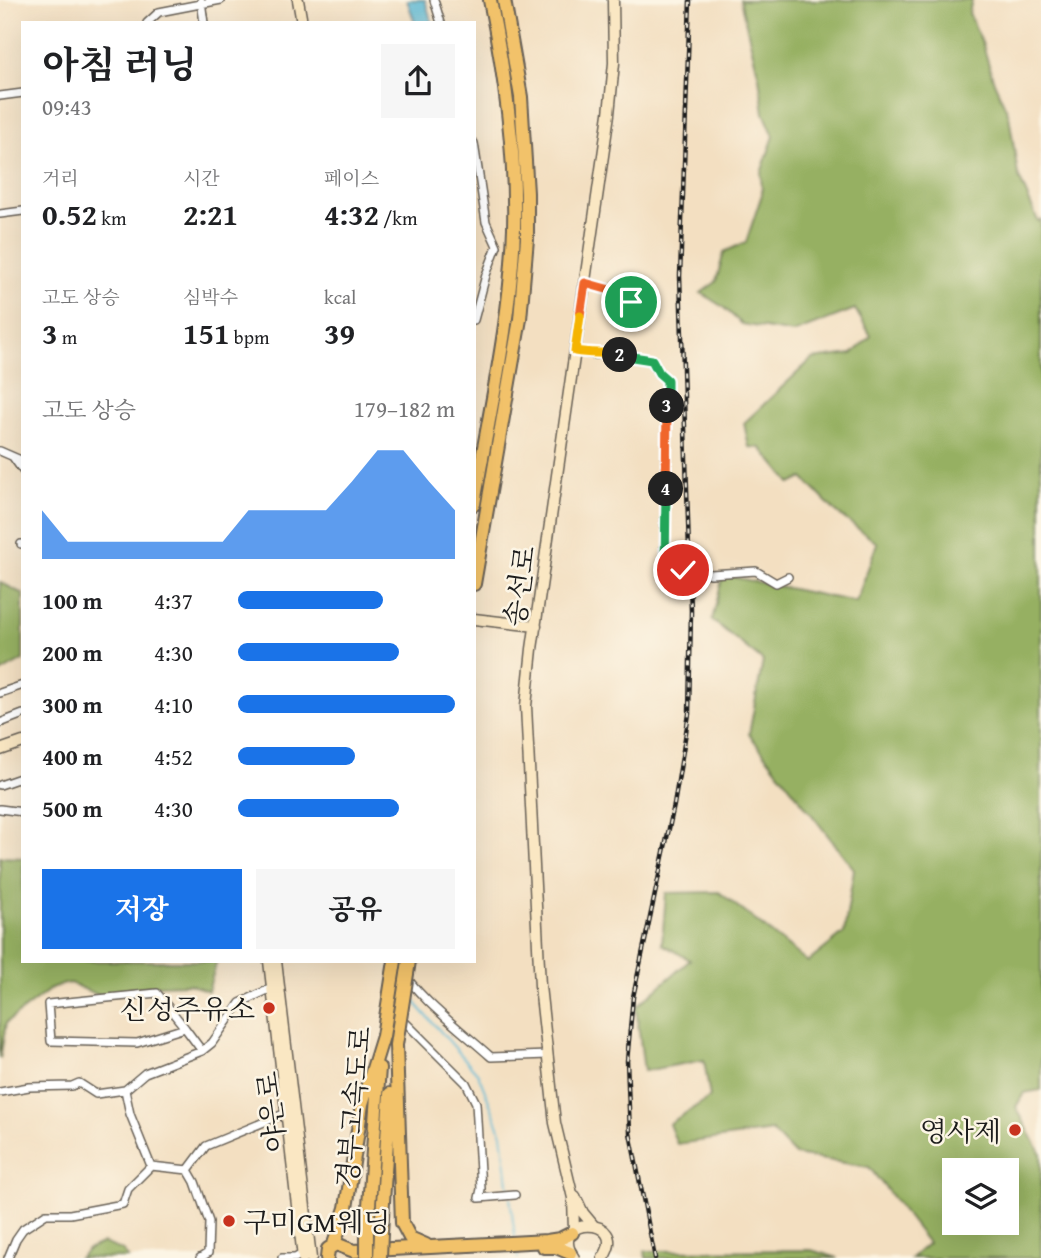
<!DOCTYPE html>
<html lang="ko">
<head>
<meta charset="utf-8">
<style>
  body { margin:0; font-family:"Gentium Book Plus","Noto Serif KR",serif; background:#f6f6f6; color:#202124; height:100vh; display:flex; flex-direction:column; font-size:26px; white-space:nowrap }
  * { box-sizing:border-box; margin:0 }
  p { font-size:23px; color:#757577 }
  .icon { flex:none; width:38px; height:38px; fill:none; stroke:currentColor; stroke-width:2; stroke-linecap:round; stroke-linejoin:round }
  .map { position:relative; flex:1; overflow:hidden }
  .details { position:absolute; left:21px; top:21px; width:455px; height:942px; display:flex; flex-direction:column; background:#fff; border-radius:0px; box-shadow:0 7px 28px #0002 }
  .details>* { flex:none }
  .buttons { position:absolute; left:942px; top:1158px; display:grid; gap:14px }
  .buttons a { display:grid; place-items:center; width:77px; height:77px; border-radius:0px; background:#fff; box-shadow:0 7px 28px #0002; font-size:35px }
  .pin { position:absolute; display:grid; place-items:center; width:60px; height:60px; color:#fff; margin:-30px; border:4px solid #fff; border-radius:50%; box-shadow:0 2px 7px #0007 }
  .km { position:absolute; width:35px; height:35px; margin:-18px; border-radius:50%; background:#222; color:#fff; font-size:19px; line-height:35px; text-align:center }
  .round { display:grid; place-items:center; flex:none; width:74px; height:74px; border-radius:0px; background:#f6f6f6 }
  .headline { display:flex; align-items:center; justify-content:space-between; height:119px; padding:0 21px }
  h1 { font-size:38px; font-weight:700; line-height:52px }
  .metrics { display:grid; grid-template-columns:repeat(3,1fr); gap:10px; height:119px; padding:7px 21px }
  .metrics div { display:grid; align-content:center }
  .metrics b { font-size:30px; font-weight:700 }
  .metrics small { font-size:19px; font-weight:400 }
  .metrics p { font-size:19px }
  .chart { height:196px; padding:14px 21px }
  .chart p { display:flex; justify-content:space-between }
  .chart svg { width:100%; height:126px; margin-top:7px; fill:#1a73e8; opacity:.7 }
  .cta { display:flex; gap:14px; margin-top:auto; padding:14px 21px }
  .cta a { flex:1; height:80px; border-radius:0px; background:#1a73e8; color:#fff; font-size:28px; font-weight:700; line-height:80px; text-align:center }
  .cta a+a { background:#f6f6f6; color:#202124 }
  ul { padding:0 21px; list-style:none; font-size:23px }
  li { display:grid; grid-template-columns:112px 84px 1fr; align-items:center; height:52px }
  li i { height:18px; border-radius:9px; background:#1a73e8 }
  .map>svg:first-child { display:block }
  .forest { fill:#96b062; stroke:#59663f; stroke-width:2; fill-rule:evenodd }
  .water { fill:#55b6d3; stroke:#386978; stroke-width:2 }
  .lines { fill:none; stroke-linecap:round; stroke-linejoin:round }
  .stream { stroke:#55b6d3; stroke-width:2 }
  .street-casing { stroke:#676056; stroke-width:10 }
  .secondary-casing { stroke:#676056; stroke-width:13 }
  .highway-casing { stroke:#676056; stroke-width:16 }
  .street { stroke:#fff; stroke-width:7 }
  .secondary { stroke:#fae7c3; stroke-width:10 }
  .highway { stroke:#f2c26a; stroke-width:12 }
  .rail-casing { stroke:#1c1c1c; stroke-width:4.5 }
  .rail { stroke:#fcf5e5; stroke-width:2; stroke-dasharray:5; stroke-linecap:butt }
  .highway-bridge-casing { stroke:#676056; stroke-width:16; stroke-linecap:butt }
  .highway-bridge { stroke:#f2c26a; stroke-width:12 }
  .split-1-casing { stroke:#fff; stroke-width:14 }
  .split-2-casing { stroke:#fff; stroke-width:14 }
  .split-3-casing { stroke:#fff; stroke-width:14 }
  .split-4-casing { stroke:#fff; stroke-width:14 }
  .split-5-casing { stroke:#fff; stroke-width:14 }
  .split-6-casing { stroke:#fff; stroke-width:14 }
  .split-1 { stroke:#f0652b; stroke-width:9 }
  .split-2 { stroke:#f5b400; stroke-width:9 }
  .split-3 { stroke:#22a559; stroke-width:9 }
  .split-4 { stroke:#f0652b; stroke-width:9 }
  .split-5 { stroke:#22a559; stroke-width:9 }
  .split-6 { stroke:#f5b400; stroke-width:9 }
  .poi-dot { fill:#c8321e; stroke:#fcf5e5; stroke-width:2.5 }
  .labels { text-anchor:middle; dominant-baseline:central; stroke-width:5; stroke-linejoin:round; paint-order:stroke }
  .street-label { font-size:28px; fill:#1c1c1c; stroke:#fcf5e5 }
  .poi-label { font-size:28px; fill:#1c1c1c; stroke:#fcf5e5; text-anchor:end }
</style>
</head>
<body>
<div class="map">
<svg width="1041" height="1258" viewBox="0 0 1041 1258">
  <rect width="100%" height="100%" fill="#fcf5e5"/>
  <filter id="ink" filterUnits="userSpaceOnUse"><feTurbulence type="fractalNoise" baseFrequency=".0143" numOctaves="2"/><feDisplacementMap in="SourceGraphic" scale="14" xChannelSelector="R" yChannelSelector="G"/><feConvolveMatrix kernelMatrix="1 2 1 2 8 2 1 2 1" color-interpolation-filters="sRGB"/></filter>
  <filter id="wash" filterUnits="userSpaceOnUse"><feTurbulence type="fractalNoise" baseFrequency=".00686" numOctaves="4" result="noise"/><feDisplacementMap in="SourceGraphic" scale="28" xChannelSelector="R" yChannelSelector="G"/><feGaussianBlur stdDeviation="1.57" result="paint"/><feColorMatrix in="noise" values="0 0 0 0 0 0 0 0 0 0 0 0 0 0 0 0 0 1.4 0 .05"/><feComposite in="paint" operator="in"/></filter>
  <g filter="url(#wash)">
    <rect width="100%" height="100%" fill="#f3dfc1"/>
    <path class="forest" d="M740 0H972L969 13 983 45 994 82 1009 115 1018 175 1038 221 1041 220V1090L1024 1093 1016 1107 1041 1154V1258H911L928 1243 869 1167 795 1155 772 1131 677 1144 669 1124 710 1097 704 1060 644 1071 636 1007 690 960 662 944 666 893 719 892 808 962 844 933 854 869 749 734 763 661 712 620 723 575 856 602 877 543 836 512 803 478 791 484 761 448 749 447 744 423 812 359 852 354 871 336 855 309 793 333 742 324 723 307 701 293 716 282 724 252 746 242 762 194 761 173 774 136 764 113 759 77ZM954 1171H1006V1223H954Z
      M0 582 23 594V660L0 673Z
      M0 857 23 858V961H217L208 991 189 984 158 985 100 996 70 983 53 987 6 1023 0 1059Z
      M103 1243 122 1250 128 1258H79L87 1250Z
      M811 1250 838 1258H646L645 1251Z"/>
    <path class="water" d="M407 0H425L432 23H415Z"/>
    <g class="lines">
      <path class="stream" d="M409 993 418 1006 478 1074 502 1134 509 1192
        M510 1197 515 1237
        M516 1249 518 1258"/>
    </g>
  </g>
  <g filter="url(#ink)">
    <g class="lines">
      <defs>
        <path id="street" d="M434 0 441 23
          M201 1 204 23
          M147 23 159 12 221 0
          M0 96 23 93
          M474 143 486 222 497 246 486 275 474 320
          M0 214 23 211
          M585 283 610 290 630 302 646 295 647 292
          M575 351 596 355 602 352 652 361 658 373 667 380 664 572 683 570
          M0 451 23 461
          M13 457 23 471
          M21 544H23
          M689 570 711 574 756 571 776 583 788 577
          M0 693 23 685
          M0 723 23 714
          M0 785 23 777
          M0 809 23 812
          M396 962C419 1000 459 1028 491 1057L548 1055
          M400 1017 466 1083 476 1103 481 1189 479 1198 515 1195
          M185 1028 157 993 48 1004 51 1041 137 1043 185 1028 202 1051
          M0 1092 29 1087 72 1086 79 1083 96 1094 125 1090
          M151 1166 188 1170 206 1146 286 1113
          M188 1170 195 1182 209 1222 208 1253 200 1258
          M8 1258 16 1239 23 1229 46 1214H70L123 1204 128 1189 151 1166 130 1114 125 1090 145 1073 202 1051 212 1043 240 1003 274 987
          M282 1258H295L302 1254"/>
        <path id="secondary" d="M298 0 302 23
          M474 619 536 626
          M0 750 23 742
          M269 961 303 1258
          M276 961 311 1258
          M575 1196 583 1213 593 1225
          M574 1231 573 1198 555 1123 540 986 526 706 532 649 609 114 614 63 613 0
          M574 1258C545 1215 632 1215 603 1258"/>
        <path id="highway" d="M474 504C489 413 511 321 514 228 516 151 505 75 490 0
          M474 584 520 319 527 239V193L521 97 504 0
          M396 1045 402 1223 410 1238 426 1245
          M367 1233 379 1068
          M381 1233 390 1094
          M334 1244 346 1208 362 1104 383 1036
          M544 1247H556L570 1253
          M327 1258 328 1249 336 1244 354 1251 372 1250 547 1241 560 1239 572 1233"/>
      </defs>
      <use href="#street" class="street-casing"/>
      <use href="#secondary" class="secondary-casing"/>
      <use href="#highway" class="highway-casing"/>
      <use href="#street" class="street"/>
      <use href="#secondary" class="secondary"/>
      <use href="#highway" class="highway"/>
      <defs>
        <path id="rail" d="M655 1258 630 1133 627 1061 633 997 674 805 689 714 691 611 680 276 690 0"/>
      </defs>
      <use href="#rail" class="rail-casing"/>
      <use href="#rail" class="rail"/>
      <defs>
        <path id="highway-bridge" d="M383 1036 395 961
          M396 1045 409 961
          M367 1258V1233
          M380 1258 381 1233"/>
      </defs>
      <use href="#highway-bridge" class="highway-bridge-casing"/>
      <use href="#highway-bridge" class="highway-bridge"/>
    </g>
  </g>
  <g class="lines" filter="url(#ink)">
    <defs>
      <path id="split-1" d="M580 316 585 283 610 290 631 302"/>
      <path id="split-2" d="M580 316 575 351C592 354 603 352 620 355"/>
      <path id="split-3" d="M620 355 652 360 659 373 667 380V406"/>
      <path id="split-4" d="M666 489 667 406"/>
      <path id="split-5" d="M665 572 666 489"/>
      <path id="split-6" d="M665 572 683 570"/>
    </defs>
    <use href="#split-1" class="split-1-casing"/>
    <use href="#split-2" class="split-2-casing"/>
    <use href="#split-3" class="split-3-casing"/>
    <use href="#split-4" class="split-4-casing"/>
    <use href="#split-5" class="split-5-casing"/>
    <use href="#split-6" class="split-6-casing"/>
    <use href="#split-1" class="split-1"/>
    <use href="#split-2" class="split-2"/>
    <use href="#split-3" class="split-3"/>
    <use href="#split-4" class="split-4"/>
    <use href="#split-5" class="split-5"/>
    <use href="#split-6" class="split-6"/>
  </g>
  <g class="poi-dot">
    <circle cx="269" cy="1008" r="7"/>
    <circle cx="1015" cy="1130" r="7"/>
    <circle cx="229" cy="1221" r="7"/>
  </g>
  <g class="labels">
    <g class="street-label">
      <text transform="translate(519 586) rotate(-82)">송선로</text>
      <text transform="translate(353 1107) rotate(-85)">경부고속도로</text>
      <text transform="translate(271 1112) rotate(-97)">야은로</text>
    </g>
    <g class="poi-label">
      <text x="255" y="1008">신성주유소</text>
      <text x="1001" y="1130">영사제</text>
      <text x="243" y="1221" text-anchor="start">구미GM웨딩</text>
    </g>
  </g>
</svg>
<div class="buttons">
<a><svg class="icon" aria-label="layers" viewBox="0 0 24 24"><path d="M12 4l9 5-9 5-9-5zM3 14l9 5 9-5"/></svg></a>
</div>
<div class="pin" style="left:631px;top:302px;background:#1e9e55"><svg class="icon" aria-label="arrive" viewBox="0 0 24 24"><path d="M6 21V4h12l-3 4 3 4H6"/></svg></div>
<div class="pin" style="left:683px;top:570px;background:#d93025"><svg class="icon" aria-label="check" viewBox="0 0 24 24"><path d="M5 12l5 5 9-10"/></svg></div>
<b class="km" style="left:620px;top:355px">2</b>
<b class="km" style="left:667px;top:406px">3</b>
<b class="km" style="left:666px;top:489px">4</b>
<section class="details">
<div class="headline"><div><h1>아침 러닝</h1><p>09:43</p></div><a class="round"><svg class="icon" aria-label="share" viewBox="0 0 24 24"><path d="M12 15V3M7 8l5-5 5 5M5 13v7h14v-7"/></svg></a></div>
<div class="metrics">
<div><p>거리</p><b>0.52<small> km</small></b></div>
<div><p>시간</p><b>2:21</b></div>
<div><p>페이스</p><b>4:32<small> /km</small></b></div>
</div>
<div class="metrics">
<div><p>고도 상승</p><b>3<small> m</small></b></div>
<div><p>심박수</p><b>151<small> bpm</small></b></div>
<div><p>kcal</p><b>39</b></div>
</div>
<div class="chart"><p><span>고도 상승</span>179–182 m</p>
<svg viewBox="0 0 160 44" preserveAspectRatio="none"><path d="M0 44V27L10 38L20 38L30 38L40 38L50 38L60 38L70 38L80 27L90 27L100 27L110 27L120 17L130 6L140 6L150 17L160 27V44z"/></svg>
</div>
<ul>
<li><b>100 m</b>4:37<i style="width:67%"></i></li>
<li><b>200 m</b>4:30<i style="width:74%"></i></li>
<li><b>300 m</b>4:10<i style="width:100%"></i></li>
<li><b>400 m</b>4:52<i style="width:54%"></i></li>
<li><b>500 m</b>4:30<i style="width:74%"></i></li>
</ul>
<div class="cta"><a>저장</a><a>공유</a></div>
</section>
</div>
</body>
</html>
